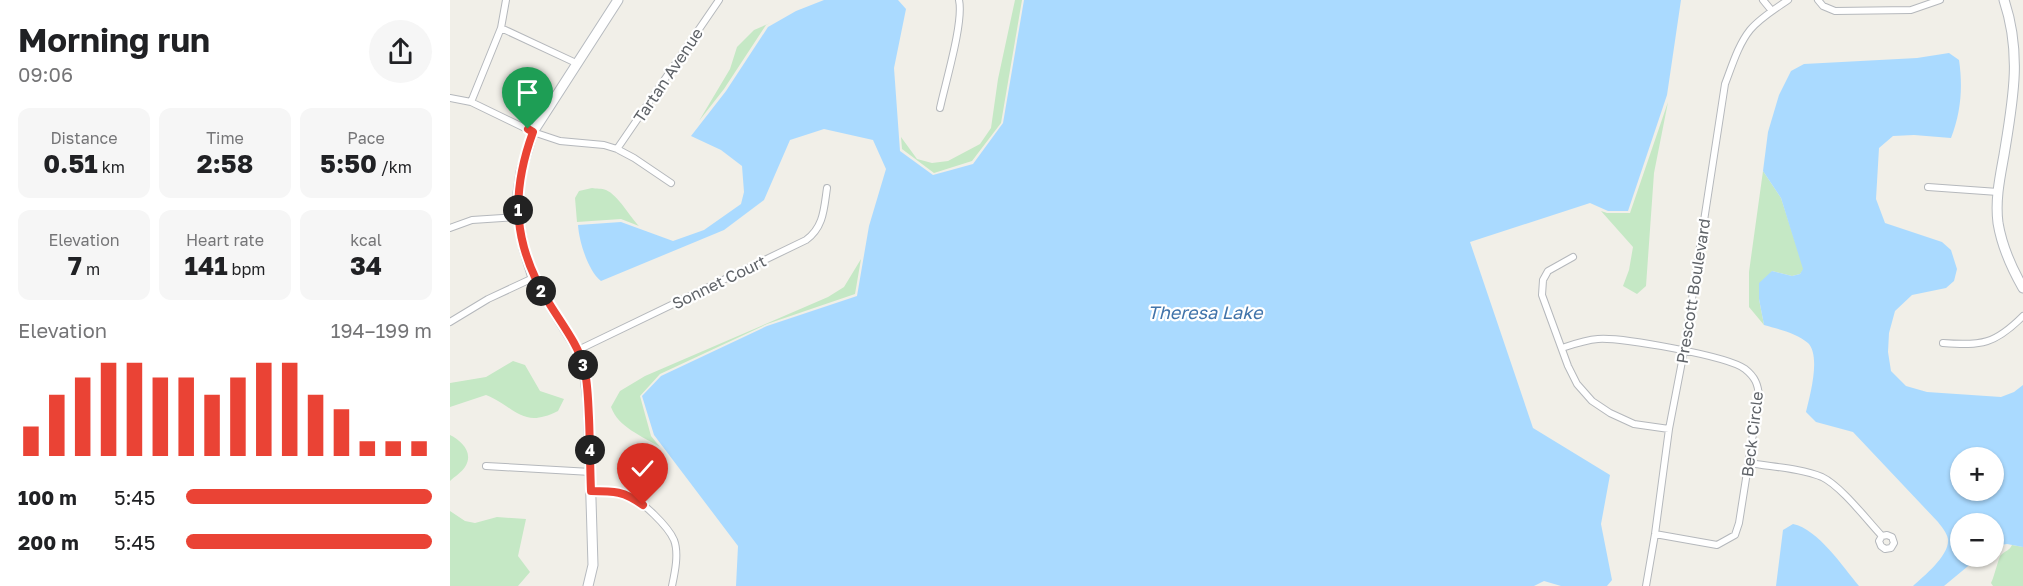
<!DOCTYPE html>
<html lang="en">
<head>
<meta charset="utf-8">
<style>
  body { margin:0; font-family:"Golos Text",sans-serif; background:#f6f6f6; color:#202124; height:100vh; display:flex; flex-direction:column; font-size:22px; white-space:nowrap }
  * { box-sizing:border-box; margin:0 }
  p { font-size:20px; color:#757577 }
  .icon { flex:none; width:33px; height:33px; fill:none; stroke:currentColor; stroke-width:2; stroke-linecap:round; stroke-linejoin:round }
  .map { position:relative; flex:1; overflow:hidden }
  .sheet { display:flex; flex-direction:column; background:#fff; width:450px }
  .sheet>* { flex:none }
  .fabs { position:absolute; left:1500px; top:447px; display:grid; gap:12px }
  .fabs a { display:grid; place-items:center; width:54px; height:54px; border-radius:50%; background:#fff; box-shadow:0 2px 4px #0004; font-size:30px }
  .pin { position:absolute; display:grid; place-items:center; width:51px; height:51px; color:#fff; margin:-62px -26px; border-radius:50% 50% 50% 0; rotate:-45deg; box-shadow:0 0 6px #0007 }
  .pin .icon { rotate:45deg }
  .km { position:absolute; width:30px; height:30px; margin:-15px; border-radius:50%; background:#222; color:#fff; font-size:16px; line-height:30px; text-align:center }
  .round { display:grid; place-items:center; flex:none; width:63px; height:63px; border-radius:32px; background:#f6f6f6 }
  .overview { display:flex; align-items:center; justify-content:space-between; height:102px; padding:0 18px }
  h1 { font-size:33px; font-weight:700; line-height:45px }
  .metrics { display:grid; grid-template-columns:repeat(3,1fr); gap:9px; height:102px; padding:6px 18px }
  .metrics div { display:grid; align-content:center; border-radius:12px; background:#f6f6f6; text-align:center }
  .metrics b { font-size:26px; font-weight:700 }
  .metrics small { font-size:16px; font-weight:400 }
  .metrics p { font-size:16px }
  .chart { height:168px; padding:12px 18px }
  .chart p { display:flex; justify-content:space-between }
  .chart svg { width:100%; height:108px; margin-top:6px; stroke:#ea4335; stroke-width:6 }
  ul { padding:0 18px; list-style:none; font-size:20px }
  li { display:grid; grid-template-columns:96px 72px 1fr; align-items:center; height:45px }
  li i { height:15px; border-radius:8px; background:#ea4335 }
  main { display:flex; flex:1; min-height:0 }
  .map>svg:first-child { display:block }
  .green { fill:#c5e8c5 }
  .water { fill:#aadaff; fill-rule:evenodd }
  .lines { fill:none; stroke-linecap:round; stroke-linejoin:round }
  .street-casing { stroke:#b5b8bc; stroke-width:8 }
  .secondary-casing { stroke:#b6babf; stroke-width:11 }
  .street { stroke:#fff; stroke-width:6 }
  .secondary { stroke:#fff; stroke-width:9 }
  .route-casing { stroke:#fff; stroke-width:12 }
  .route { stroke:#ea4335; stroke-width:8 }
  .labels { text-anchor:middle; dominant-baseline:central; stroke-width:4.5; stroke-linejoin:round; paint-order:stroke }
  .street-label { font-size:16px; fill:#5f6368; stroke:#fff }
  .water-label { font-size:18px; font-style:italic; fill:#4174aa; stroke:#fff }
</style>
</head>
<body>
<main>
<section class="sheet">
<div class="overview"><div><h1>Morning run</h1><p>09:06</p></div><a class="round"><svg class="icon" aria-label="share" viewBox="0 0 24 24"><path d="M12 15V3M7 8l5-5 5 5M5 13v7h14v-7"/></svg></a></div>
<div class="metrics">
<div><p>Distance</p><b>0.51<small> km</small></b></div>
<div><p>Time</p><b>2:58</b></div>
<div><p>Pace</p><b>5:50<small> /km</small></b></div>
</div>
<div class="metrics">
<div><p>Elevation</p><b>7<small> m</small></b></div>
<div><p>Heart rate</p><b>141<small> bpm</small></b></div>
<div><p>kcal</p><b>34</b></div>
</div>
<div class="chart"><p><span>Elevation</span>194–199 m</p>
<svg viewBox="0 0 160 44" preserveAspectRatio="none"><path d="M5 44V32M15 44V19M25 44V12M35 44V6M45 44V6M55 44V12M65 44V12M75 44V19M85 44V12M95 44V6M105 44V6M115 44V19M125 44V25M135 44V38M145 44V38M155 44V38"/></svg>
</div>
<ul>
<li><b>100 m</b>5:45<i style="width:100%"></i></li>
<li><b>200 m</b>5:45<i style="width:100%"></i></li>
</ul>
</section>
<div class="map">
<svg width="1573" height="586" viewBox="0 0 1573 586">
  <rect width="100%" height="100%" fill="#f1efe8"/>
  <path class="green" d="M565 0H572L551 123 522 161 484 173 452 149 451 137 467 159 482 163 498 161 530 144 541 128 548 79Z
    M320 23 316 25 274 89 249 121 280 69 287 47 304 30Z
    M1218 102 1204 173 1196 286 1187 294 1173 286 1179 270 1183 247 1151 211 1157 213H1180Z
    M1313 171 1331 198 1354 269 1350 274 1342 276 1322 271 1309 299 1314 325 1299 307V272Z
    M142 188C146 189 152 188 156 190 168 195 180 217 189 226L171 219 127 222 125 198 129 191Z
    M411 259 405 294 317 324 210 374 190 396 201 436 210 447C192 436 168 427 161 407L170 391 195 376 378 297 394 287Z
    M63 361 75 365 90 391 114 399 108 411C72 429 67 408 36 395L0 407V383L36 377Z
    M0 435C12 441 24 453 15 467 12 472 4 477 0 481Z
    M0 511 15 521 25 523 47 517 76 519 68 556 80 572 68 586H0Z
    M1562 545 1573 547V586H1543L1541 583C1544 578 1549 556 1551 555 1556 550 1559 551 1562 545Z"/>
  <path class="water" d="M374 0H448L456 9 444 68 450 151 483 175 523 164 553 123 574 0H1231L1217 95 1178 211H1158L1140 203 1020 242 1083 428 1160 475 1151 524 1162 580 1157 586H1111L1094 581 1084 586H286L288 546 204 435 192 396 211 376 317 326 407 296 419 226 436 169 423 140 374 129 340 140 314 200 274 230 151 281C138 271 129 241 128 225L171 222 223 241 254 230 291 204 294 192 292 166 271 150 241 136 276 91 318 27 346 11Z
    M1499 53 1509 60C1513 87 1511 112 1501 138L1464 135 1443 136 1429 148 1426 199 1435 223 1492 242 1501 250 1507 269 1504 281 1496 288 1462 295 1445 311 1439 333 1438 352 1441 371 1456 386 1477 392 1551 397 1564 392 1573 385V547L1557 544 1544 546V524H1510V556L1529 557 1494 586H1463C1474 576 1500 555 1498 539 1497 533 1491 526 1488 522L1403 432 1366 422 1356 412C1360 395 1371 356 1358 343 1347 333 1328 329 1314 325L1309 299V283L1322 271 1342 276 1350 274 1353 269 1331 198 1313 171 1318 132 1329 95 1341 71 1354 64 1467 58ZM1510 458H1544V490H1510Z
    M1343 524C1368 529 1393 567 1409 586H1326L1333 530Z"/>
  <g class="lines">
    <defs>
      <path id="street" d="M1313 0 1322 11
        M1368 0 1373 6 1385 11 1461 10 1490 0
        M51 28 126 63
        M0 98 21 102 83 132 110 141 154 145 167 149 184 158 221 183
        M21 102 51 28 56 0
        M490 108C495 84 514 22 509 0
        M167 149 269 0
        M1478 187 1548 192
        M0 228 22 220 68 217
        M1123 257 1098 271 1093 280 1092 295 1118 366 1127 384 1142 401 1160 413 1184 424 1219 429
        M0 322 38 299 83 278
        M1493 343C1532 346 1545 344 1573 316
        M1112 348C1124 344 1135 340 1148 339 1171 337 1278 356 1295 369 1305 377 1308 384 1309 396L1289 523 1285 535 1267 545 1205 534
        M128 350 356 240C374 227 374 208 377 188
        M1299 463C1322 467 1350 468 1372 477 1391 486 1417 520 1432 536L1437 535 1442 537 1444 543 1441 548 1435 549 1431 546 1429 541 1432 536
        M36 466 141 472
        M141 491C154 491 166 490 178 495 192 501 218 526 224 540 229 553 225 572 222 586
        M1196 586 1205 534 1219 429 1234 351 1275 84C1282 66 1288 45 1300 30 1310 18 1325 9 1338 0"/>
      <path id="secondary" d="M1554 0C1572 54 1563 100 1554 155 1550 177 1545 200 1548 223 1552 247 1561 267 1573 288
        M138 586 143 565 138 402 134 368 128 350 83 278 74 249 68 217V193L71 172 83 132 168 0"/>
    </defs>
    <use href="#street" class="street-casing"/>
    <use href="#secondary" class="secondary-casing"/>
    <use href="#street" class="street"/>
    <use href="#secondary" class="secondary"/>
  </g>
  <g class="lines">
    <defs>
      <path id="route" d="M78 129 83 132C60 195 63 245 99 303 111 323 128 344 134 367 138 383 138 401 139 418 140 442 140 467 141 491 164 491 174 491 193 505"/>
    </defs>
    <use href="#route" class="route-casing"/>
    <use href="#route" class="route"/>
  </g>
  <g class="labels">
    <g class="street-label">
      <text transform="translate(218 75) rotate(-56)">Tartan Avenue</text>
      <text transform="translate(269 282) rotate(-26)">Sonnet Court</text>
      <text transform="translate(1243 291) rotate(-81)">Prescott Boulevard</text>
      <text transform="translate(1302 434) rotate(-83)">Beck Circle</text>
    </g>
    <g class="water-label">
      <text x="755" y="312">Theresa Lake</text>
    </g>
  </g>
</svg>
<div class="fabs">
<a>+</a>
<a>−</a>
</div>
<div class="pin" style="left:78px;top:129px;background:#1e9e55"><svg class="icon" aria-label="arrive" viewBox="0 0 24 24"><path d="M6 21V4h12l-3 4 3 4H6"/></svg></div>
<div class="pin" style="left:193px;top:505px;background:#d93025"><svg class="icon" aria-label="check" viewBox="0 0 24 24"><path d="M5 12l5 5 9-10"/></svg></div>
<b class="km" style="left:68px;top:210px">1</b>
<b class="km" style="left:91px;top:291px">2</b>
<b class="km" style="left:133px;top:365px">3</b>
<b class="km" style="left:140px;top:450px">4</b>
</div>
</main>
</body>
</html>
